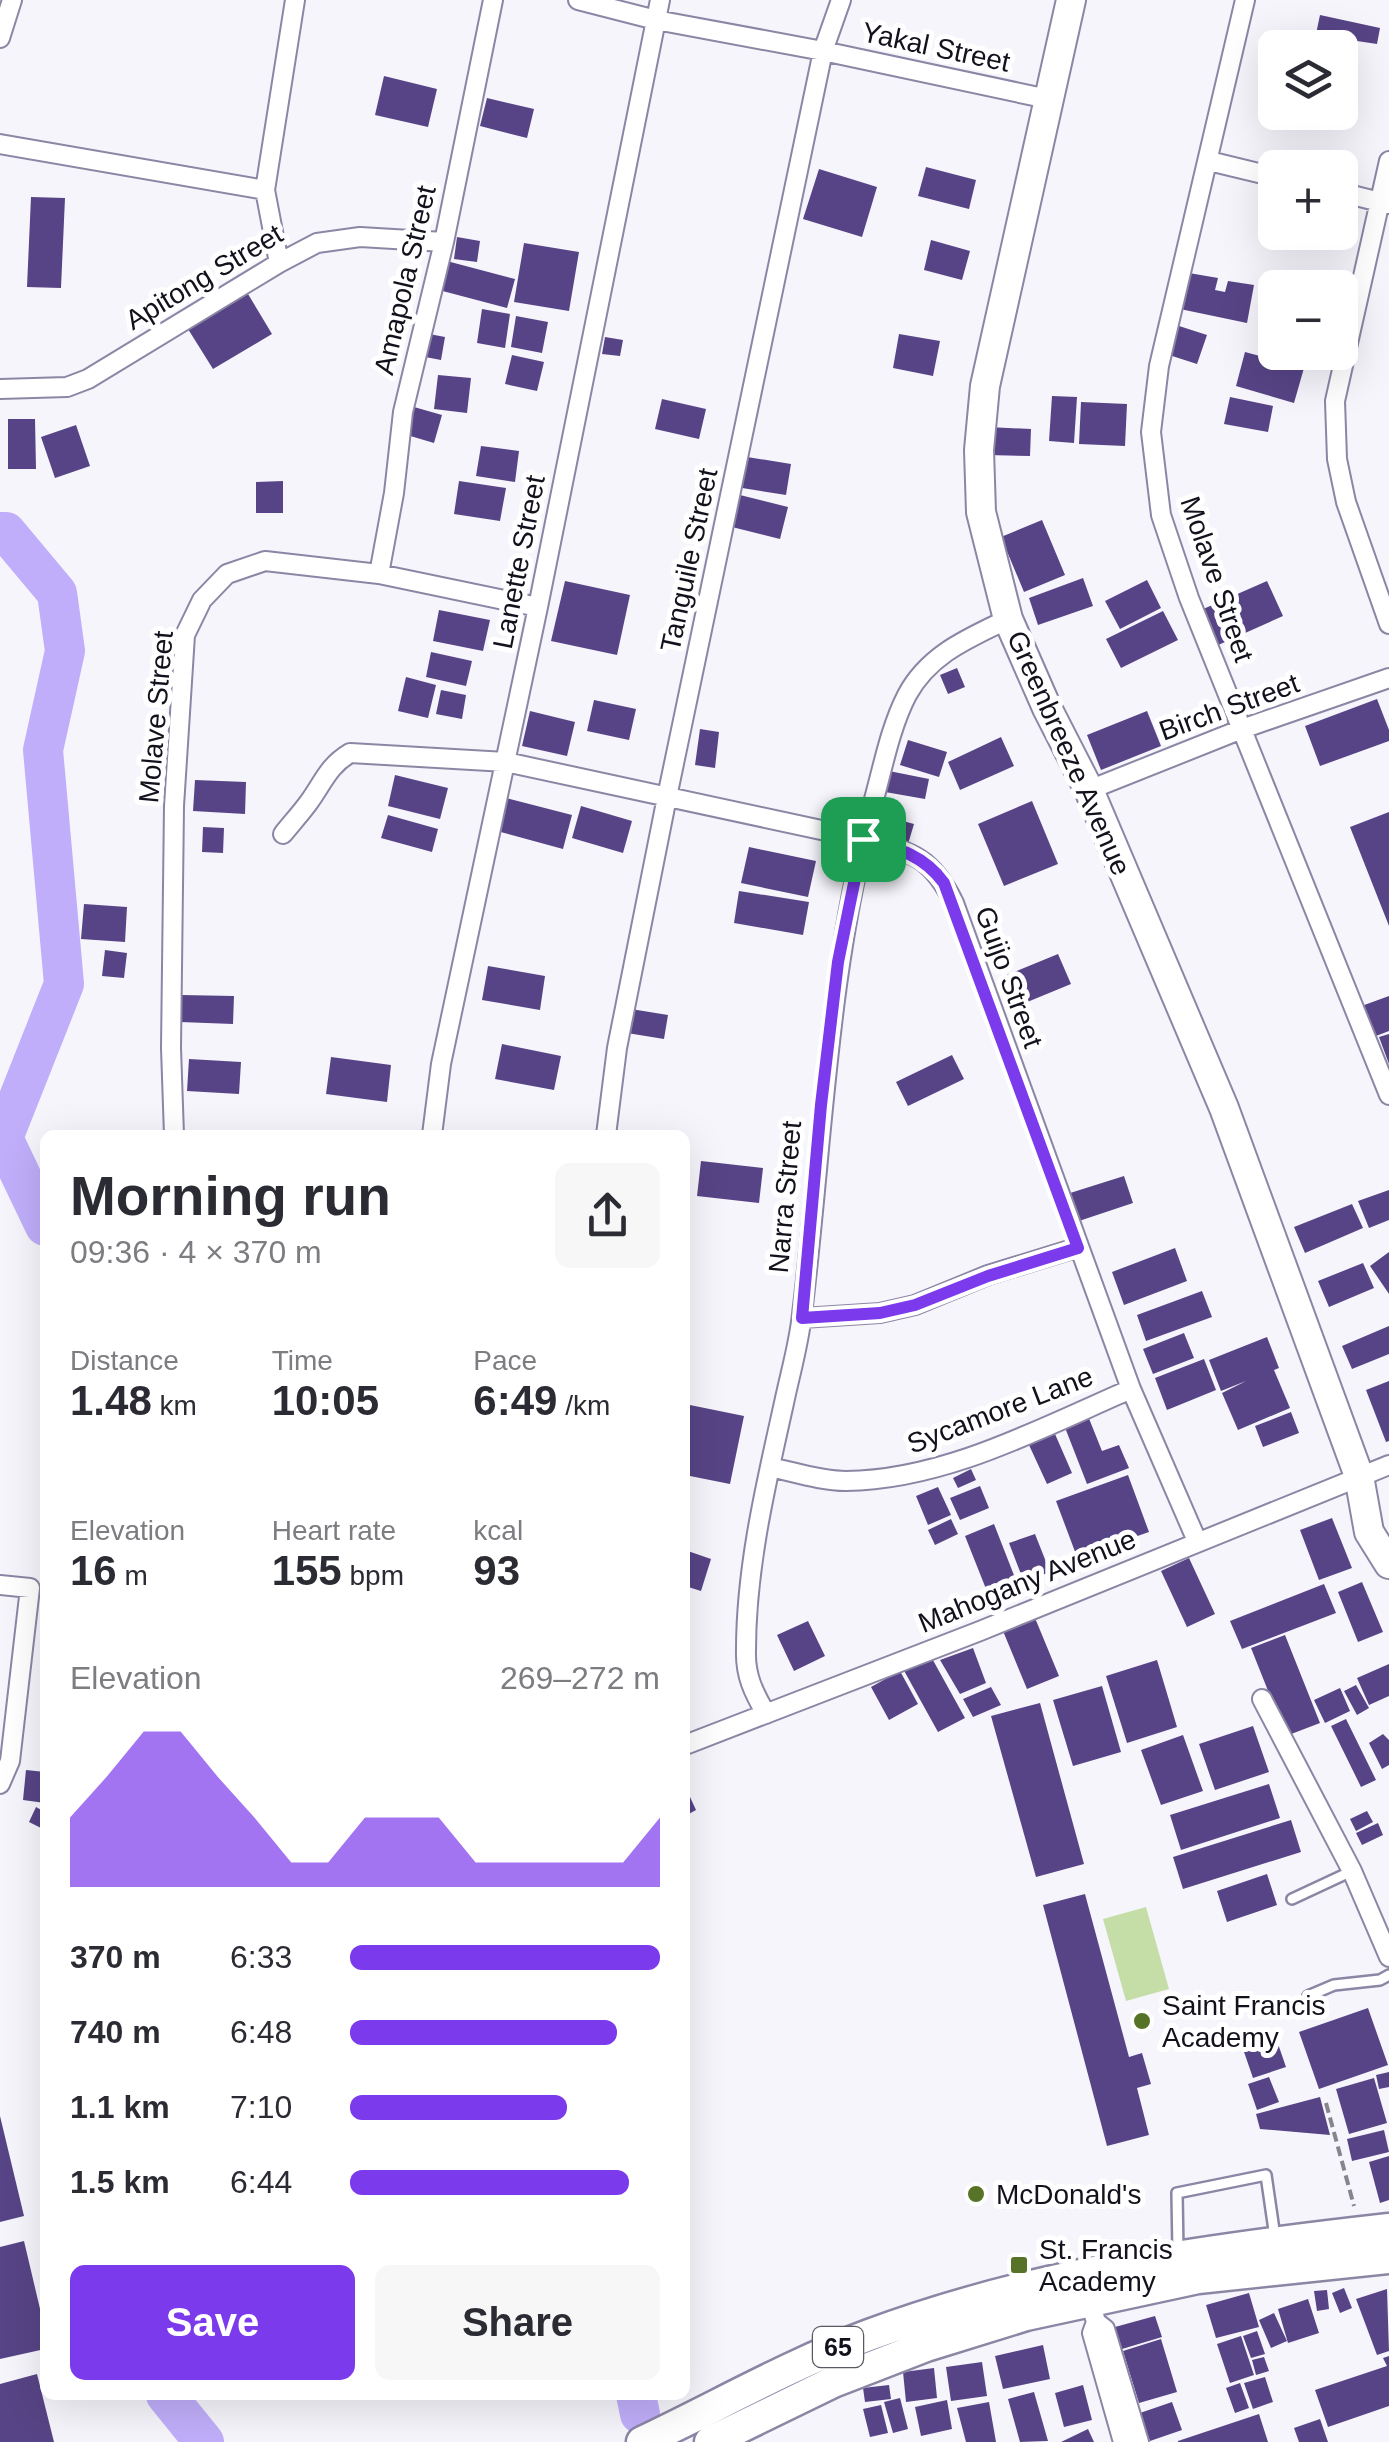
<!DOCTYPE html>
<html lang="en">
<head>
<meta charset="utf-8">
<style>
  body { margin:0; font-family:Helvetica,sans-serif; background:#f7f7f7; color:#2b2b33; height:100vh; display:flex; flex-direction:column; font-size:38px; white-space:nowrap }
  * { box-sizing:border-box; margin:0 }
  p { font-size:32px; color:#7c7c81 }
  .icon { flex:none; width:55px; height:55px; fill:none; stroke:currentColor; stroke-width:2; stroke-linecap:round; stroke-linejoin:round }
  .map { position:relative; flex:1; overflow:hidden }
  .sheet { position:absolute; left:40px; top:1130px; width:650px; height:1270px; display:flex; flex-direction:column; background:#fff; border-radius:15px; box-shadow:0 10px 40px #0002 }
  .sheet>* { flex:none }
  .controls { position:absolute; left:1258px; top:30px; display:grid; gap:20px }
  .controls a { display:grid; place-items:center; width:100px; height:100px; border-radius:15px; background:#fff; box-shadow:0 10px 40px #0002; font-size:50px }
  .pin { position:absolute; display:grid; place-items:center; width:85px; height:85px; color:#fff; margin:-42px; border-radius:20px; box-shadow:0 5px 15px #0006 }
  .round { display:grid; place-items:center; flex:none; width:105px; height:105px; border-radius:15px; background:#f7f7f7 }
  .headline { display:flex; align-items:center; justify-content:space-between; height:170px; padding:0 30px }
  h1 { font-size:55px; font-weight:700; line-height:75px }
  .figures { display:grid; grid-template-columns:repeat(3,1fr); gap:15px; height:170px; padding:10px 30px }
  .figures div { display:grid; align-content:center }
  .figures b { font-size:42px; font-weight:700 }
  .figures small { font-size:28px; font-weight:400 }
  .figures p { font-size:28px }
  .chart { height:280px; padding:20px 30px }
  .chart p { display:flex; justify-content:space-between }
  .chart svg { width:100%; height:180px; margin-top:10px; fill:#7c3aed; opacity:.7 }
  .primary-button { display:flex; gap:20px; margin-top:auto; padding:20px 30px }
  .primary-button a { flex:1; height:115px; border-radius:15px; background:#7c3aed; color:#fff; font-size:40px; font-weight:700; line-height:115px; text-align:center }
  .primary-button a+a { background:#f7f7f7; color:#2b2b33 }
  ul { padding:0 30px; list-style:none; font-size:32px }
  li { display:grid; grid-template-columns:160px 120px 1fr; align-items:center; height:75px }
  li i { height:25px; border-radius:12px; background:#7c3aed }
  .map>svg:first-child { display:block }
  .green { fill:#c5dea8 }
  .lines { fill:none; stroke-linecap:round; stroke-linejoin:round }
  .river { stroke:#c0aefa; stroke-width:40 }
  .building { fill:#574486 }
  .lane-casing { stroke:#8c86a5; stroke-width:14 }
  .street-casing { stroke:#8c86a5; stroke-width:22 }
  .secondary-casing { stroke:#8c86a5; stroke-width:32 }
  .primary-casing { stroke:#8c86a5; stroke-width:35 }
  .path { stroke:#86848d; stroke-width:4; stroke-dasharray:10 5; stroke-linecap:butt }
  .lane { stroke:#fff; stroke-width:9 }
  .street { stroke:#fff; stroke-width:18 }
  .secondary { stroke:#fff; stroke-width:28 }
  .primary { stroke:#fff; stroke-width:30 }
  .route-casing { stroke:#fff; stroke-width:20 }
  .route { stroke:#7c3aed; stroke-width:12 }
  .poi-dot { fill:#567328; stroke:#fff; stroke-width:4 }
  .labels { text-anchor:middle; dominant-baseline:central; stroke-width:10; stroke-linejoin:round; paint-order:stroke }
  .shield { fill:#fff; stroke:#5a5860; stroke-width:2.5 }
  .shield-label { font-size:25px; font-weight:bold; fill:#13111c }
  .street-label { font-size:28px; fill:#13111c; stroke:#fff }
  .poi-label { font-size:28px; fill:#13111c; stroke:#fff; text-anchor:start }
</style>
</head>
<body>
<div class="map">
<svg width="1389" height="2442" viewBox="0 0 1389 2442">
  <rect width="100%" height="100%" fill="#f6f5fc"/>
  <path class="green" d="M1146 1907 1169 1989 1126 2001 1103 1919Z"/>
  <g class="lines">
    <path class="river" d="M0 532H6L57 593 65 651 43 750 64 984 3 1138 45 1226
      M166 2395 204 2442
      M636 2395 640 2414"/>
  </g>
  <path class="building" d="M1320 15 1380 28 1377 44 1357 41 1352 64 1340 61V48H1313Z
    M384 76 437 89 428 127 375 115Z
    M487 98 534 109 527 138 480 126Z
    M926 167 976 180 969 209 918 196Z
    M819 169 877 187 862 237 803 219Z
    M31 197 65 198 61 288 27 287Z
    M457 237 480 241 477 262 454 259Z
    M931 240 970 251 962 280 924 270Z
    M524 243 579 252 569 311 514 302Z
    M443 260 515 279 507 308 435 289Z
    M1189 273 1218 278 1215 290 1225 292 1228 281 1254 285 1247 323 1180 309Z
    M248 294 272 334 213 369 188 329Z
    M482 309 510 314 505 348 477 343Z
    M516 316 548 322 542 353 511 347Z
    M1176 325 1207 335 1197 364 1166 354Z
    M424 333 445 337 441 360 420 356Z
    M899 334 940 341 933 376 893 368Z
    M605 337 623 340 620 356 602 354Z
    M1245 352 1304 368 1294 403 1236 386Z
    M512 355 544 362 537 391 505 384Z
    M438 375 471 378 467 413 434 409Z
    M1052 396 1077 397 1074 443 1049 441Z
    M1230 397 1273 406 1268 432 1224 424Z
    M662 399 706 409 699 439 655 429Z
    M1081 402 1127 404 1125 446 1079 444Z
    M414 407 442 415 434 443 407 435Z
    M8 419H35L36 469H8Z
    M76 425 90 466 55 478 41 437Z
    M988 427 1031 429 1030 456 987 455Z
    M481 446 519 451 515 482 476 476Z
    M741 456 791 464 786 495 736 487Z
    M283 481V513H256V482Z
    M459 481 506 488 500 521 454 514Z
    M736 494 788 507 780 539 728 526Z
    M1042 520 1065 575 1024 592 1001 537Z
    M1083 578 1093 606 1038 625 1029 598Z
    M1147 580 1161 608 1120 629 1105 601Z
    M565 581 630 595 617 655 551 641Z
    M1267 581 1283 616 1216 646 1201 610Z
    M439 610 490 620 483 651 433 641Z
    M1163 611 1178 640 1121 668 1106 639Z
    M431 652 472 661 466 686 426 677Z
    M957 668 965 687 948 694 940 675Z
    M406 677 436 685 428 718 398 711Z
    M441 690 466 695 462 719 436 714Z
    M1377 699 1389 730V741L1320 766 1305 726Z
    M594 700 636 709 629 740 587 731Z
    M530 711 575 722 567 756 522 746Z
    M1147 711 1161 746 1101 770 1087 735Z
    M700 729 719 732 715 768 695 765Z
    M1001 737 1014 766 960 790 948 762Z
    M908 740 947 752 939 777 900 765Z
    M889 771 929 779 925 799 885 792Z
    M395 775 448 788 440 819 388 806Z
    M195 780 246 782 245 814 193 811Z
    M506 798 572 815 563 849 497 831Z
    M1032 801 1058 864 1004 886 978 824Z
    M581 806 632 821 623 853 572 838Z
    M1389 812V926L1350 827Z
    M874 813 914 824 908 844 869 833Z
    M388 815 438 829 432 852 381 838Z
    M203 827 224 828 223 853 202 852Z
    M749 847 816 861 808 897 741 883Z
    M739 891 809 902 803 935 734 923Z
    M84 904 127 907 125 942 81 939Z
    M105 950 127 953 124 978 102 976Z
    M1058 954 1071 984 1020 1005 1007 975Z
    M488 966 545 976 540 1010 482 1000Z
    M181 995 234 996 233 1024 180 1022Z
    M1389 996V1031L1368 1039 1356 1008Z
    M631 1009 668 1015 664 1039 627 1033Z
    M1389 1034V1064L1379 1037Z
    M502 1044 561 1056 554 1090 495 1079Z
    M952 1055 964 1079 908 1106 896 1082Z
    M331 1057 391 1065 387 1102 326 1094Z
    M189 1059 241 1062 239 1094 187 1091Z
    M701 1161 763 1168 759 1203 697 1196Z
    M1124 1176 1133 1203 1076 1222 1067 1194Z
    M1389 1190V1220L1369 1228 1358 1201Z
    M1352 1204 1363 1228 1305 1253 1294 1227Z
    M1175 1248 1187 1281 1124 1305 1112 1272Z
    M1389 1252V1294L1370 1266Z
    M1363 1263 1374 1288 1329 1307 1318 1281Z
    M1202 1291 1212 1317 1146 1341 1137 1315Z
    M1389 1326V1354L1352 1369 1342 1346Z
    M1184 1333 1194 1358 1153 1374 1143 1349Z
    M1267 1337 1279 1368 1274 1370 1290 1408 1238 1430 1222 1393 1246 1381 1221 1391 1209 1360Z
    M1204 1359 1216 1390 1167 1410 1155 1378Z
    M1389 1381V1441L1386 1442 1366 1390Z
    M685 1404 744 1416 730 1484 685 1475Z
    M1291 1412 1299 1433 1263 1447 1255 1426Z
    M1088 1416 1102 1451 1119 1445 1129 1468 1087 1484 1064 1425Z
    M1055 1434 1072 1473 1047 1484 1029 1445Z
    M971 1469 976 1480 958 1488 953 1478Z
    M1128 1475 1149 1532 1077 1557 1056 1501Z
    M980 1486 989 1508 960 1520 950 1498Z
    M938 1487 951 1515 928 1525 916 1496Z
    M1332 1518 1352 1568 1319 1580 1300 1530Z
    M951 1519 958 1534 935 1545 928 1530Z
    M994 1524 1019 1588 990 1599 965 1536Z
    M1035 1534 1050 1572 1024 1582 1009 1543Z
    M685 1550 711 1559 701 1591 685 1586Z
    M1189 1558 1215 1614 1187 1627 1161 1571Z
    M1362 1582 1383 1632 1358 1642 1338 1592Z
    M1324 1584 1336 1613 1242 1649 1230 1621Z
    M1035 1618 1059 1676 1027 1689 1003 1631Z
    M808 1621 825 1656 794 1671 777 1635Z
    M1285 1635 1320 1723 1286 1736 1251 1648Z
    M973 1648 986 1683 960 1694 940 1660Z
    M929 1653 965 1718 938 1732 902 1667Z
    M1157 1660 1177 1727 1127 1743 1106 1676Z
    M1389 1664V1696L1369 1705 1357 1678Z
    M900 1671 918 1704 889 1720 871 1687Z
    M1356 1685 1369 1708 1357 1715 1344 1691Z
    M1102 1686 1121 1752 1073 1766 1053 1700Z
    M991 1687 1001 1705 973 1717 963 1699Z
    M1340 1688 1350 1711 1325 1723 1314 1700Z
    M1040 1703 1084 1864 1036 1877 991 1716Z
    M1346 1719 1376 1780 1361 1787 1331 1726Z
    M1253 1726 1269 1772 1215 1790 1199 1744Z
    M1383 1734 1389 1740V1765L1382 1769 1369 1743Z
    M1183 1735 1203 1791 1161 1805 1141 1750Z
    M26 1770 45 1772V1803L23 1800Z
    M1269 1784 1280 1818 1181 1850 1170 1815Z
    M685 1786 696 1810 685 1816Z
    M36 1807 45 1812V1830L29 1822Z
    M1367 1811 1373 1822 1356 1831 1350 1819Z
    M1291 1820 1301 1852 1183 1889 1173 1857Z
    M1378 1823 1383 1835 1362 1845 1356 1833Z
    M1267 1874 1277 1905 1227 1922 1217 1891Z
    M1085 1894 1129 2057 1142 2053 1151 2084 1137 2088 1149 2135 1107 2146 1043 1905Z
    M1368 2008 1388 2065 1319 2089 1299 2032Z
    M1276 2038 1286 2067 1253 2078 1243 2049Z
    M1389 2072V2087L1379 2089 1376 2075Z
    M1269 2077 1279 2102 1257 2110 1248 2084Z
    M1374 2078 1387 2123 1349 2134 1336 2089Z
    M1320 2097 1330 2135 1260 2129 1256 2114Z
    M0 2116 24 2216 0 2222Z
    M1384 2130 1389 2152 1352 2161 1347 2139Z
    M1389 2156V2200L1380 2203 1369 2162Z
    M24 2241 45 2330V2349L0 2359V2247Z
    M1344 2288 1352 2308 1340 2313 1332 2293Z
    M1387 2289 1389 2351 1377 2355 1356 2299Z
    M1327 2290 1329 2309 1317 2311 1314 2291Z
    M1249 2293 1259 2327 1216 2338 1206 2305Z
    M1308 2299 1319 2333 1288 2343 1278 2309Z
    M1274 2313 1287 2341 1271 2348 1259 2320Z
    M1155 2316 1162 2337 1122 2349 1115 2327Z
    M1257 2331 1265 2354 1251 2358 1243 2336Z
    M1241 2336 1254 2375 1230 2383 1217 2344Z
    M1161 2339 1177 2392 1139 2403 1123 2351Z
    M1043 2345 1050 2379 1003 2389 995 2356Z
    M1389 2356V2406L1328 2427 1315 2390 1387 2366 1383 2358Z
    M1264 2357 1269 2371 1256 2375 1252 2360Z
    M982 2362 987 2396 951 2401 946 2367Z
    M934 2368 937 2398 906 2402 903 2372Z
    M37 2374 54 2442H0V2384Z
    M1265 2377 1273 2402 1253 2409 1244 2383Z
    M1240 2383 1249 2408 1235 2413 1226 2388Z
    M889 2385 891 2399 865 2402 863 2388Z
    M1083 2385 1092 2420 1064 2427 1055 2393Z
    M1034 2392 1048 2441 1020 2442 1008 2399Z
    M900 2398 908 2429 893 2433 884 2402Z
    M947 2400 952 2429 921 2436 915 2407Z
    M989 2402 996 2442H966L957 2408Z
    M1172 2402 1182 2430 1150 2441 1140 2413Z
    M881 2405 888 2433 870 2437 863 2409Z
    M1259 2414 1268 2442H1178V2441Z
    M1320 2419 1328 2442H1299L1294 2428Z
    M1088 2429 1094 2442H1061Z"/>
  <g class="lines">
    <defs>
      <path id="lane" d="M1292 1899 1352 1871
        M1308 1996 1334 1985 1380 1980 1389 1975
        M1178 2252 1177 2193 1266 2175 1275 2237"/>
      <path id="street" d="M578 0 656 20 823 51 1048 99
        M1245 0 1159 366 1151 432 1161 515 1189 598 1389 1095
        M0 38 12 0
        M0 144 265 190
        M1209 161 1275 177
        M1389 161 1335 401 1337 459 1346 502 1389 624
        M1340 192 1388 204
        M279 263 265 190 295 0
        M0 389 67 387 88 379 279 263 317 243 360 237 444 242
        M379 574 394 493 403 412 444 242 493 0
        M1089 790 1242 729 1389 678
        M283 834C291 824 301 813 309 802 323 783 328 766 350 753L506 762 863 839C911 852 931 856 954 903L1131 1389 1197 1541
        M174 1135 171 1048 174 806 185 635 202 600 227 574 265 561 379 574 538 607
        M432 1135 441 1064 538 607 660 0
        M606 1135 617 1048 667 797 823 51 841 0
        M802 1318 880 1313 915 1305 988 1275 1079 1247
        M770 1467C794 1472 821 1481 846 1481 945 1480 1041 1428 1131 1389
        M0 1585 30 1588 10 1761 0 1784
        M1262 1699 1352 1871 1389 1957
        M766 1714C754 1693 745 1676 746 1650 746 1567 766 1484 784 1403 790 1374 799 1344 802 1314 823 1143 827 971 873 803 883 767 890 728 907 695 929 654 969 638 1008 619
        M685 1745 980 1631 1389 1465
        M1088 2294 1096 2322 1092 2333 1123 2442
        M1096 2322 1105 2329 1139 2442"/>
      <path id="secondary" d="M1071 0 985 386 979 450 981 512 1008 619 1047 708 1089 790 1224 1108 1359 1476 1369 1532 1389 1564"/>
      <path id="primary" d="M642 2442C718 2406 791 2364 869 2335 1039 2272 1210 2249 1389 2229
        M710 2442 833 2382 926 2346 1026 2315 1198 2278 1389 2258"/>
    </defs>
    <use href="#lane" class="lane-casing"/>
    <use href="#street" class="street-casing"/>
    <use href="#secondary" class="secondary-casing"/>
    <use href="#primary" class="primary-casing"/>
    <path class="path" d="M1326 2103 1354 2206"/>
    <use href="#lane" class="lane"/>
    <use href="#street" class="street"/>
    <use href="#secondary" class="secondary"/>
    <use href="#primary" class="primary"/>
  </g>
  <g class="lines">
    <defs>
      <path id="route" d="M863 839C896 848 923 854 944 883L1078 1248 988 1276 915 1305 880 1313 802 1318 821 1105 838 962Z"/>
    </defs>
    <use href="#route" class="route-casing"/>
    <use href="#route" class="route"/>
  </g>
  <g class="poi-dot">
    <circle cx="1142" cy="2021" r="10"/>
    <circle cx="976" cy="2194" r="10"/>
    <rect x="1009" y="2255" width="20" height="20" rx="5"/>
  </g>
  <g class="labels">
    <rect class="shield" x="813" y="2327" width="50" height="40" rx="8"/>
    <g class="shield-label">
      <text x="838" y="2347">65</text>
    </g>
    <g class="street-label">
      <text transform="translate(936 47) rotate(12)">Yakal Street</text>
      <text transform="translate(204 277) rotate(-31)">Apitong Street</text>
      <text transform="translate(405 280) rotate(-77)">Amapola Street</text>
      <text transform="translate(689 560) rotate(-78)">Tanguile Street</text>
      <text transform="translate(519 562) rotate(-79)">Lanette Street</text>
      <text transform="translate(1217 579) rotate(71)">Molave Street</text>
      <text transform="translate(1229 707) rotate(-20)">Birch Street</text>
      <text transform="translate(156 717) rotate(-85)">Molave Street</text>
      <text transform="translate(1069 753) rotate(66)">Greenbreeze Avenue</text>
      <text transform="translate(1009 977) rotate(70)">Guijo Street</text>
      <text transform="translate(785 1197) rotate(-85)">Narra Street</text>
      <text transform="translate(1000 1410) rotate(-21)">Sycamore Lane</text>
      <text transform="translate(1027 1581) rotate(-22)">Mahogany Avenue</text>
    </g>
    <g class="poi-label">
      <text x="1162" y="2005">Saint Francis<tspan x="1162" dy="32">Academy</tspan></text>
      <text x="996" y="2194">McDonald's</text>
      <text x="1039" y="2249">St. Francis<tspan x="1039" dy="32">Academy</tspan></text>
    </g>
  </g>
</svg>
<div class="controls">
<a><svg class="icon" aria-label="layers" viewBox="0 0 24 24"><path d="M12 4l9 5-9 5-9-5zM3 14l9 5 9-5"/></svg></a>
<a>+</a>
<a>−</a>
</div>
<div class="pin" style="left:863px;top:839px;background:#1e9e55"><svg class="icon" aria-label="arrive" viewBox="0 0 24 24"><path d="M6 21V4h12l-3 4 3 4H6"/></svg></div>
<section class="sheet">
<div class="headline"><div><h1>Morning run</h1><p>09:36 · 4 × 370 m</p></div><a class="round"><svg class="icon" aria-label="share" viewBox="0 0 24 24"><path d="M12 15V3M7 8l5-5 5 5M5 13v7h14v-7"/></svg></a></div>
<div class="figures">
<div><p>Distance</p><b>1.48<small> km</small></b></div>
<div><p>Time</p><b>10:05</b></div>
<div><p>Pace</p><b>6:49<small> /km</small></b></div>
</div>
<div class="figures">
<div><p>Elevation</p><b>16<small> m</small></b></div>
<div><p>Heart rate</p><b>155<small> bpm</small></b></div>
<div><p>kcal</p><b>93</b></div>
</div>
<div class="chart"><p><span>Elevation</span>269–272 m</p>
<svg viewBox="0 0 160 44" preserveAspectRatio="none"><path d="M0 44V27L10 17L20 6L30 6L40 17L50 27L60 38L70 38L80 27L90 27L100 27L110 38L120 38L130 38L140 38L150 38L160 27V44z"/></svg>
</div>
<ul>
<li><b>370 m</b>6:33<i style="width:100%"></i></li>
<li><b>740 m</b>6:48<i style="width:86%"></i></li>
<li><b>1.1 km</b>7:10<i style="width:70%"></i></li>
<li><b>1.5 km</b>6:44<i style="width:90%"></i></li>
</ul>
<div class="primary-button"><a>Save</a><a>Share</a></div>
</section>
</div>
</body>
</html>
